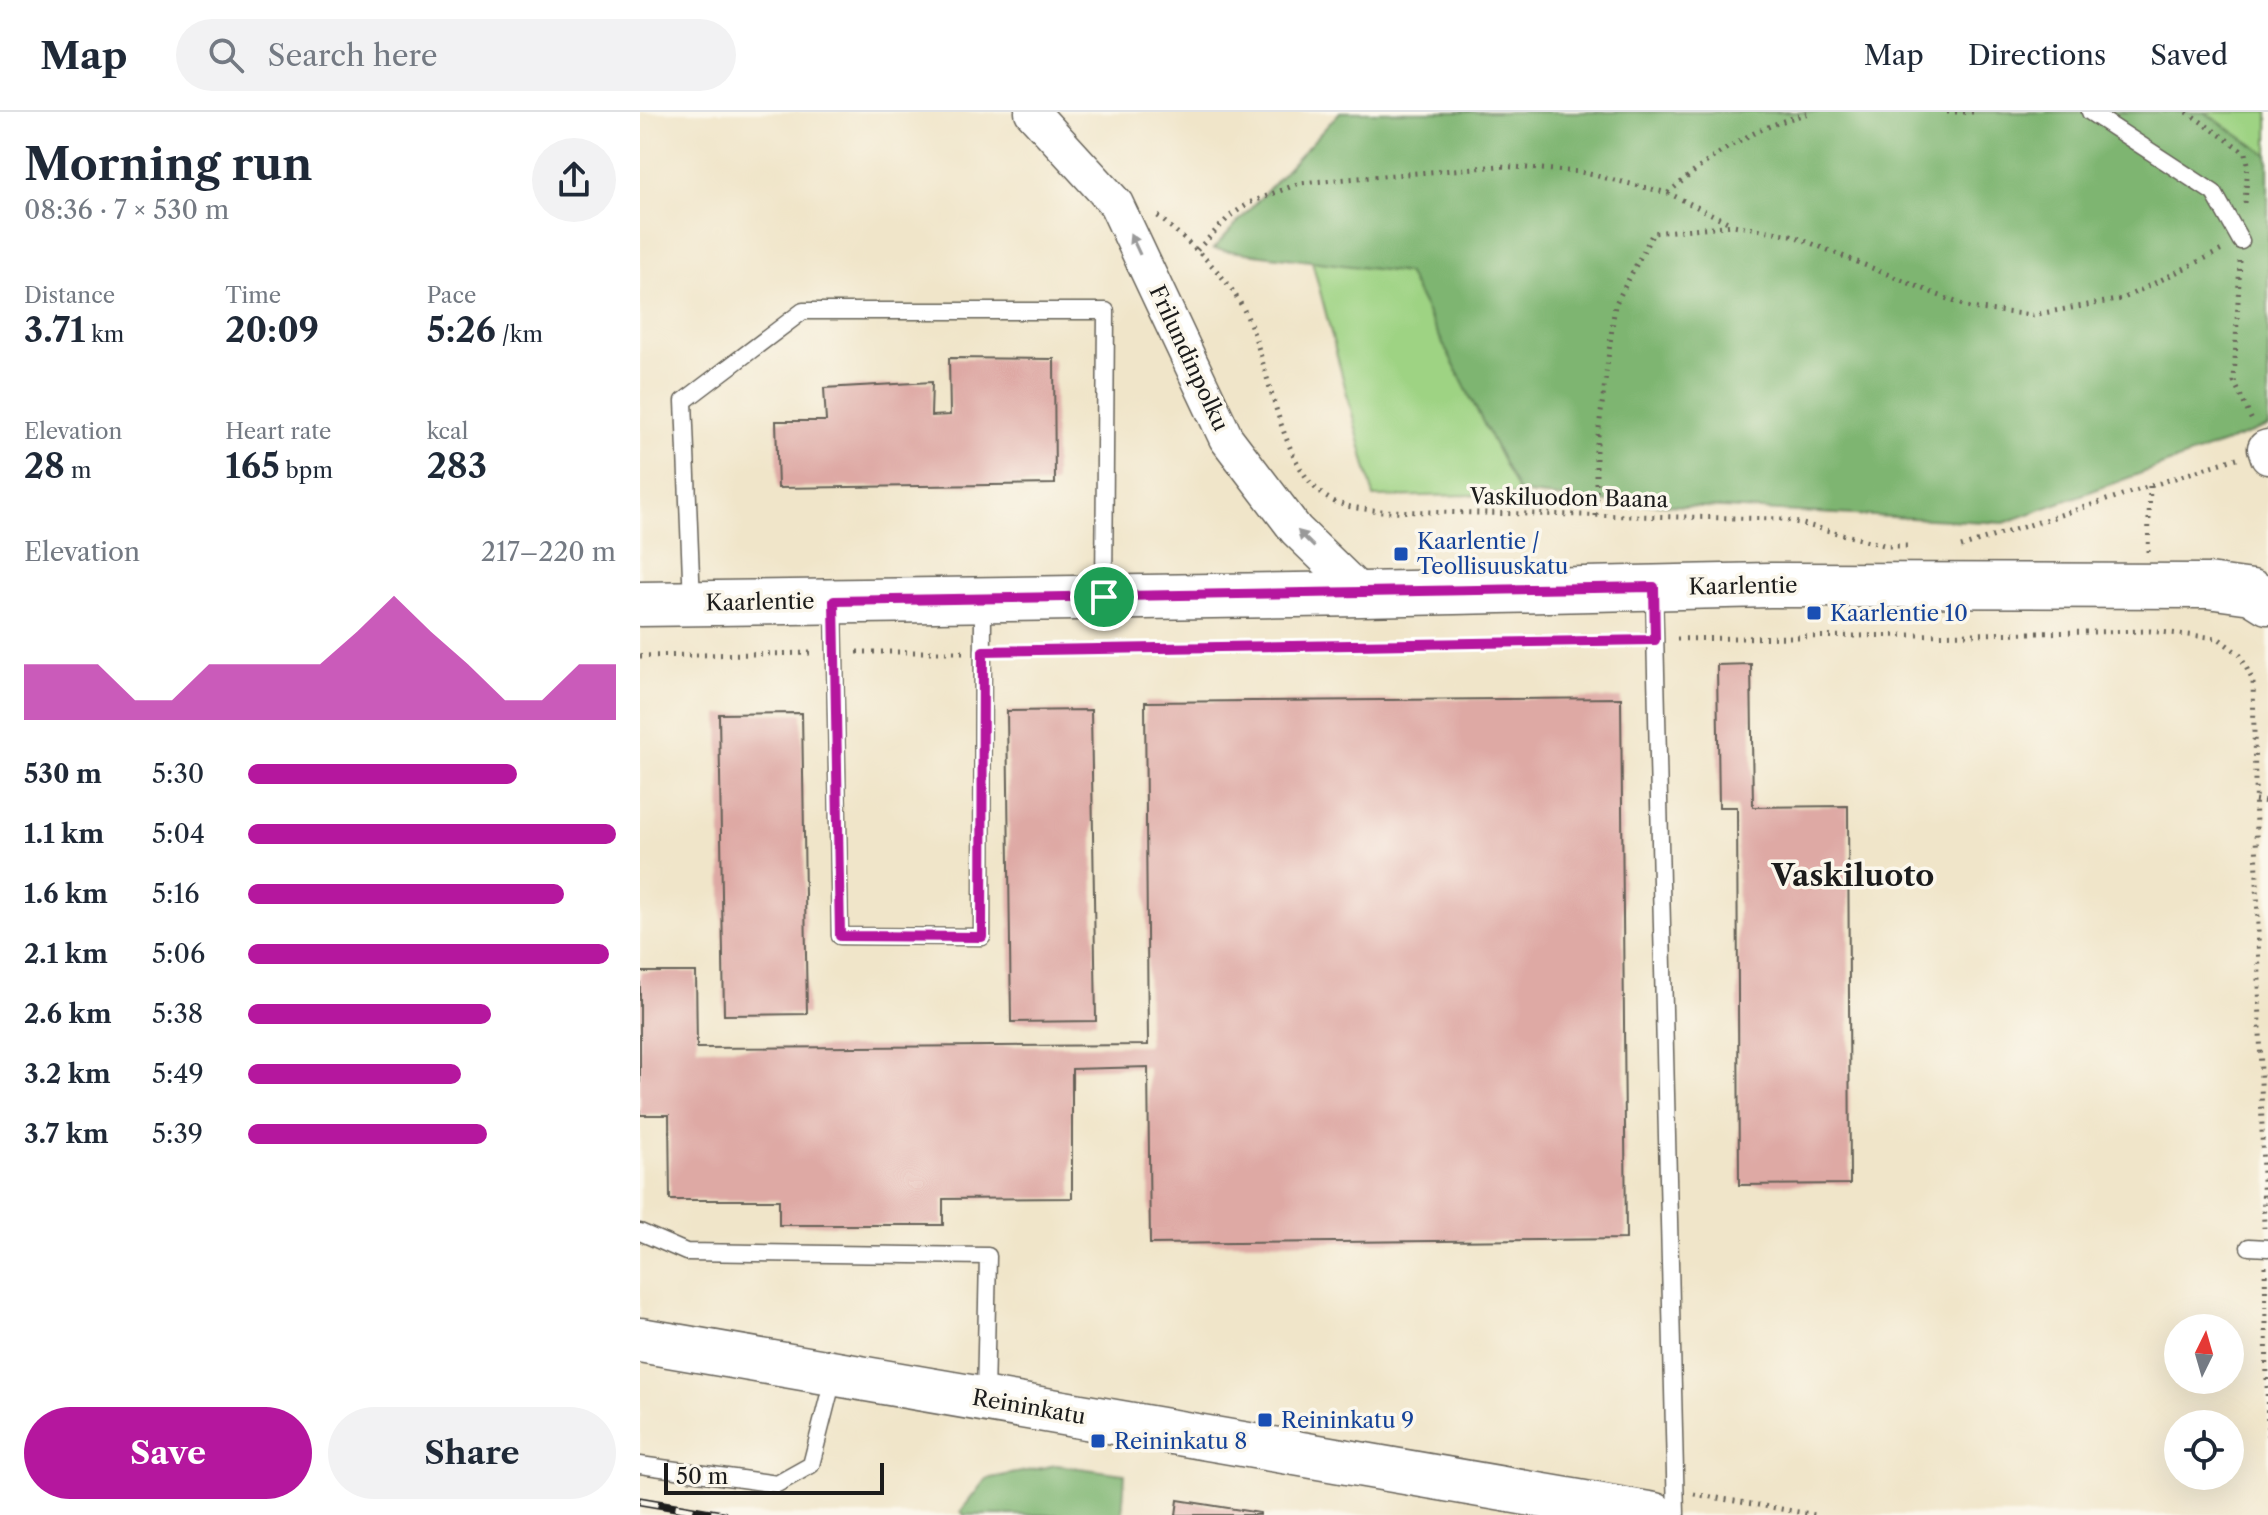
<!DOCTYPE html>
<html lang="en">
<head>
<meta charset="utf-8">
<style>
  body { margin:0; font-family:"Libre Caslon Text",serif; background:#f2f2f3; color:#1f2937; height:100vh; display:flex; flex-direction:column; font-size:30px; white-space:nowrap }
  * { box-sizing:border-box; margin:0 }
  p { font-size:26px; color:#747a83 }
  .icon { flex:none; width:44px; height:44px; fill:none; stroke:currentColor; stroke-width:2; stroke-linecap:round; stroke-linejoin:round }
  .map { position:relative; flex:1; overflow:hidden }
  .sheet { display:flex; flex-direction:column; background:#fff; width:640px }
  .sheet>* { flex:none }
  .needle { width:52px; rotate:5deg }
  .controls { position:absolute; left:1524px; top:1202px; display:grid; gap:16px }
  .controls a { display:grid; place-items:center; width:80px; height:80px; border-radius:50%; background:#fff; box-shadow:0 8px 32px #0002; font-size:40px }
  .scale { position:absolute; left:24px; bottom:20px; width:220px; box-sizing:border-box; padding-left:8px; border:4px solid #1c1c1c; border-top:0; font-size:22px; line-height:28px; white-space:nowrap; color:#1c1c1c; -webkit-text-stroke:6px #fbf7ec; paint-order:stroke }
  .pin { position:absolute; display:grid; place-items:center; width:68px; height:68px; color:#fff; margin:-34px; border:4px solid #fff; border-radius:50%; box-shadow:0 2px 8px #0007 }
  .round { display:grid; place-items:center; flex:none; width:84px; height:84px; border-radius:42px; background:#f2f2f3 }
  .head { display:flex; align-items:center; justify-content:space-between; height:136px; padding:0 24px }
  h1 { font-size:44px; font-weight:800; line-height:60px }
  .metrics { display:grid; grid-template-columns:repeat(3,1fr); gap:12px; height:136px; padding:8px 24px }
  .metrics div { display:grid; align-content:center }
  .metrics b { font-size:34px; font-weight:800 }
  .metrics small { font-size:22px; font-weight:400 }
  .metrics p { font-size:22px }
  .chart { height:224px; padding:16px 24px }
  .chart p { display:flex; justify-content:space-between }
  .chart svg { width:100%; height:144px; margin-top:8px; fill:#b5179e; opacity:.7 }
  .action { display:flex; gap:16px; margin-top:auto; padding:16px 24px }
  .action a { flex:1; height:92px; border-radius:48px; background:#b5179e; color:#fff; font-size:32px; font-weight:800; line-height:92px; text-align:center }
  .action a+a { background:#f2f2f3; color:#1f2937 }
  ul { padding:0 24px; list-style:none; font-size:26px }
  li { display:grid; grid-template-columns:128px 96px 1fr; align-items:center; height:60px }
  li i { height:20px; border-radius:10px; background:#b5179e }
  header { display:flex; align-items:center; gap:48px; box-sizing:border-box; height:112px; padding:0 40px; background:#fff; border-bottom:2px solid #e0e1e3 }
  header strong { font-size:38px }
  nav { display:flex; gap:44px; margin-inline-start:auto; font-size:28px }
  .search { width:560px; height:72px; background:#f2f2f3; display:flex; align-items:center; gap:20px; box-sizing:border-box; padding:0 28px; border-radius:44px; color:#747a83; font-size:30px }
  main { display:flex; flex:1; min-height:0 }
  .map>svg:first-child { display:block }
  .green { fill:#9ed383; stroke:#5d7850; stroke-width:2 }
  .forest { fill:#7eb571; stroke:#4d6846; stroke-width:2 }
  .building { fill:#dea9a4 }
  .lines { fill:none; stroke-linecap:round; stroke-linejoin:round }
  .lane-casing { stroke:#666259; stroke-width:19 }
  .street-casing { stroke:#666259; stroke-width:37 }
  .secondary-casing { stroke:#666259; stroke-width:47 }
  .primary-casing { stroke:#666259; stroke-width:47 }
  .path { stroke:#666259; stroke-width:5; stroke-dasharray:2 6; stroke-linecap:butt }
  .lane { stroke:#fff; stroke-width:16 }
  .street { stroke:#fff; stroke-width:34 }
  .secondary { stroke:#fff; stroke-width:44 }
  .primary { stroke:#fff; stroke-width:44 }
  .rail-casing { stroke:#1c1c1c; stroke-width:9 }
  .rail { stroke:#fbf7ec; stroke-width:6; stroke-dasharray:18; stroke-linecap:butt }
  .oneway { fill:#999 }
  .route-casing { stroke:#fff; stroke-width:16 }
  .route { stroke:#b5179e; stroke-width:10 }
  .transit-dot { fill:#1a4fb4; stroke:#fbf7ec; stroke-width:3 }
  .labels { text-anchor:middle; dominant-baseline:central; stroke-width:7; stroke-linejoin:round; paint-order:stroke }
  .street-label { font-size:22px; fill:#1c1c1c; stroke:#fbf7ec }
  .transit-label { font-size:22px; fill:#164399; stroke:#fbf7ec; text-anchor:start }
  .district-label { font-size:30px; font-weight:bold; fill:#1c1c1c; stroke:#fbf7ec }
</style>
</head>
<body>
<header>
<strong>Map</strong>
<div class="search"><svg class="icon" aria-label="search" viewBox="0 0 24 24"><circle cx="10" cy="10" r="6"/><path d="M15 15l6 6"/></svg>Search here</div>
<nav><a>Map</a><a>Directions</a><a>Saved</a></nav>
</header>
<main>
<section class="sheet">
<div class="head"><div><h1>Morning run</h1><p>08:36 · 7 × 530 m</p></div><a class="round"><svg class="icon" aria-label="share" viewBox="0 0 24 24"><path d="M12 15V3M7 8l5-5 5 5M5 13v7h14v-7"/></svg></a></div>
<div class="metrics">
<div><p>Distance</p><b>3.71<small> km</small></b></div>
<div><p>Time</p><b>20:09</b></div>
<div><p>Pace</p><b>5:26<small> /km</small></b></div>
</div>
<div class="metrics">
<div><p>Elevation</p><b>28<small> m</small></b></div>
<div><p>Heart rate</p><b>165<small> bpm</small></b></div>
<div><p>kcal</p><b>283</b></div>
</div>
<div class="chart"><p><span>Elevation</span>217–220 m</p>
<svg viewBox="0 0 160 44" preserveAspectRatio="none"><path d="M0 44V27L10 27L20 27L30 38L40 38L50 27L60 27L70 27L80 27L90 17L100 6L110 17L120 27L130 38L140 38L150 27L160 27V44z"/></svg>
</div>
<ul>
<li><b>530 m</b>5:30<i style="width:73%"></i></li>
<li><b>1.1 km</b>5:04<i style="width:100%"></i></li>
<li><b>1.6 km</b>5:16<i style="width:86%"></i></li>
<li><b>2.1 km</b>5:06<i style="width:98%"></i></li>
<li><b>2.6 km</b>5:38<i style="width:66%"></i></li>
<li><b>3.2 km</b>5:49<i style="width:58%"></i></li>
<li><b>3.7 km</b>5:39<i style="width:65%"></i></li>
</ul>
<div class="action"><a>Save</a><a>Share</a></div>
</section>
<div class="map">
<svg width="1628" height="1403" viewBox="0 0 1628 1403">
  <rect width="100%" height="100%" fill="#fbf7ec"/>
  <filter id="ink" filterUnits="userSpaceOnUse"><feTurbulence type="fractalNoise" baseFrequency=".0125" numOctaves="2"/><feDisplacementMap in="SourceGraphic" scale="16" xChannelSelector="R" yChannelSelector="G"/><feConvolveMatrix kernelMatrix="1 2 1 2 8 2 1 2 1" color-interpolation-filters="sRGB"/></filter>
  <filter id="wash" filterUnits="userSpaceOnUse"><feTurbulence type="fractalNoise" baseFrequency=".006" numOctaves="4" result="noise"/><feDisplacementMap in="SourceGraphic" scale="32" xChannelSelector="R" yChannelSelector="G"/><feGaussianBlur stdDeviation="1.8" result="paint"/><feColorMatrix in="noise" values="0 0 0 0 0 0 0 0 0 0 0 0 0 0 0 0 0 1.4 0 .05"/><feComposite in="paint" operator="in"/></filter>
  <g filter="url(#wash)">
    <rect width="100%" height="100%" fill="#f0e5c9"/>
    <path class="green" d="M1564 0H1628V43L1624 42Z
      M856 74 938 381 734 385 655 84Z"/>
    <path class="forest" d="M700 0H1564L1628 43V315L1364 411 951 389 879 381 767 161 573 137Z
      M416 1353 485 1362 482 1403H324L321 1399 346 1367Z"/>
    <g id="blocks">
      <path class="building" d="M309 246 414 247 415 372 138 376 136 309H186L184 276 292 270 291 304 310 303Z
        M1111 552 1113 695 1208 694 1210 1072 1099 1073 1097 695H1079L1077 553Z
        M981 586 986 1127 510 1132 508 955 432 957V1086L303 1087V1113H139V1088H30L29 1003H0V860H56L57 936 508 933 505 590Z
        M451 598 456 909 371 910 367 599Z
        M162 601 167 902 84 903 79 602Z
        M538 1388 620 1401V1403H536Z"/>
    </g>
  </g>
  <g filter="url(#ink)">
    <use href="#blocks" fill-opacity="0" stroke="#666259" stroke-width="2"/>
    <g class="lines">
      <defs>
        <path id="lane" d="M1450 0 1574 81 1601 129
          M1014 477 1036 1403
          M52 490 44 289 163 199H466L464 483
          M194 491 200 824 342 825 343 487
          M0 1120 46 1140 348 1144 345 1286
          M1609 1135 1628 1136
          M0 1353 137 1372 171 1353 194 1263"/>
        <path id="street" d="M392 0 476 92 586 326 656 418 722 482
          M1628 335 1625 336 1628 345"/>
        <path id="secondary" d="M0 492 722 482 1130 473 1568 474 1612 480 1628 490"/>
        <path id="primary" d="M0 1228 1014 1403"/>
      </defs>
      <use href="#lane" class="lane-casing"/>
      <use href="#street" class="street-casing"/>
      <use href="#secondary" class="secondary-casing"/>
      <use href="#primary" class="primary-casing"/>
      <path class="path" d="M1307 0H1337
        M1547 0 1606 41 1608 52 1605 91
        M1028 81C1078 39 1109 17 1173 0
        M518 104C551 133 584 159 604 198 630 249 639 363 693 389 707 396 725 397 740 399L1143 407 1248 434H1267
        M557 138 590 104 609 91 660 71 860 54 941 60 1028 81 1092 112
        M1600 149 1594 269 1613 311
        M956 404V339L975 193 1013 121 1093 113 1151 123 1330 196 1392 203 1482 187 1582 138
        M1321 435 1597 346
        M1508 440 1510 373
        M1037 527 1510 519 1578 526 1600 543 1613 569 1624 1116
        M365 539 995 529
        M217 540H323
        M0 544 175 541
        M1615 688 1628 690
        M1625 1154 1628 1326
        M1054 1382 1176 1403"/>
      <use href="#lane" class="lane"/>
      <use href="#street" class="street"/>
      <use href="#secondary" class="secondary"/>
      <use href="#primary" class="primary"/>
      <defs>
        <path id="rail" d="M0 1389 83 1403"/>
      </defs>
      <use href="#rail" class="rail-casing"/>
      <use href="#rail" class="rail"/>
    </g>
    <defs><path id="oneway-solid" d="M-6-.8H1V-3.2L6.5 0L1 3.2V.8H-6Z" transform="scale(2)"/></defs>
    <g class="oneway">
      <use href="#oneway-solid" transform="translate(495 132) rotate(-115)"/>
      <use href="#oneway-solid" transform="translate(666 427) rotate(-135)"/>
    </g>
  </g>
  <g class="lines" filter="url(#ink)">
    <defs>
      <path id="route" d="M1014 475 1015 528 343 539 342 825 200 824 194 489Z"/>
    </defs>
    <use href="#route" class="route-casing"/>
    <use href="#route" class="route"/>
  </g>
  <g class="transit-dot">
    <rect x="753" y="434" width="16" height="16" rx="4"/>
    <rect x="1166" y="493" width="16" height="16" rx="4"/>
    <rect x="617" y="1300" width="16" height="16" rx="4"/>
    <rect x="450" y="1321" width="16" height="16" rx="4"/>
  </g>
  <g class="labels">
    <g class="street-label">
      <text transform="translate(549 246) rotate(65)">Frilundinpolku</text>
      <text transform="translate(929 386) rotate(1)">Vaskiluodon Baana</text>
      <text transform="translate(1103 474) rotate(-1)">Kaarlentie</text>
      <text transform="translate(120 490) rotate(-1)">Kaarlentie</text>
      <text transform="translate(389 1295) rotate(10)">Reininkatu</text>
    </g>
    <g class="transit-label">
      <text x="777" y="429">Kaarlentie /<tspan x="777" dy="25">Teollisuuskatu</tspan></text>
      <text x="1190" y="501">Kaarlentie 10</text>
      <text x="641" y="1308">Reininkatu 9</text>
      <text x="474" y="1329">Reininkatu 8</text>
    </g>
    <g class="district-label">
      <text x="1213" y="763">Vaskiluoto</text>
    </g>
  </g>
</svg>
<div class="controls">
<a><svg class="needle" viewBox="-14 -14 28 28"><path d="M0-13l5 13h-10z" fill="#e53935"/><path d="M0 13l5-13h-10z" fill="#747a83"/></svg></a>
<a><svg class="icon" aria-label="locate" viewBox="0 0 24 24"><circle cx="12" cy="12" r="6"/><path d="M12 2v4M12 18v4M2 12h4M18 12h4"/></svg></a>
</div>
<div class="scale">50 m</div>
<div class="pin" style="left:464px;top:485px;background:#1e9e55"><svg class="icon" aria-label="arrive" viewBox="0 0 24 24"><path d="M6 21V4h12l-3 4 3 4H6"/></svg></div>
</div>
</main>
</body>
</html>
